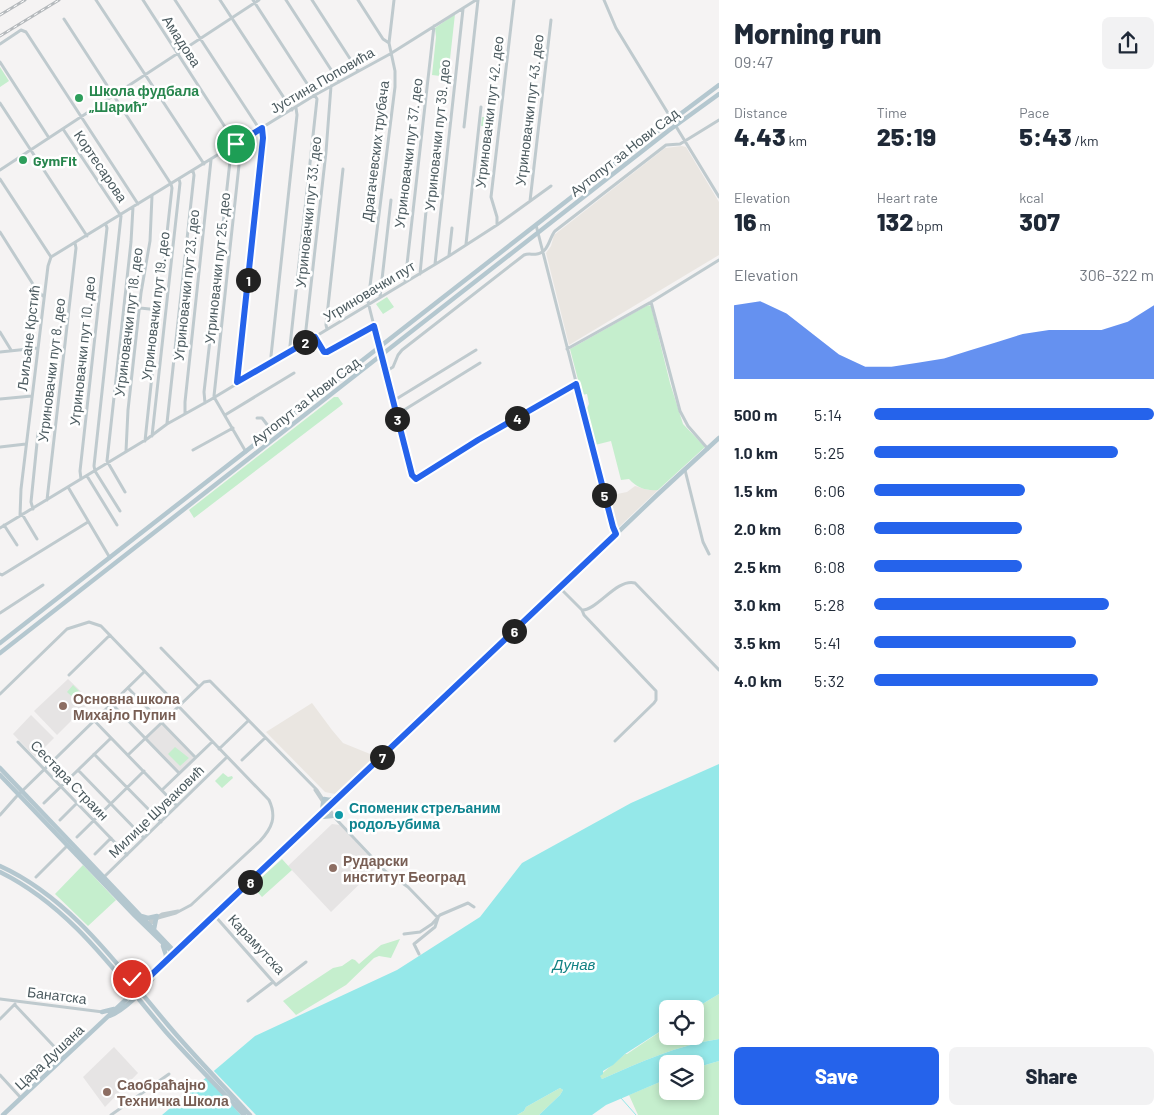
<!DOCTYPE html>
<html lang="en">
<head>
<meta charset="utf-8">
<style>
  body { margin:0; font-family:Barlow,sans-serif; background:#f2f2f3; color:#1f2937; height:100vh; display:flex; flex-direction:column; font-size:19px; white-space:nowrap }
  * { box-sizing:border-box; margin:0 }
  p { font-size:16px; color:#747a83 }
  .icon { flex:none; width:28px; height:28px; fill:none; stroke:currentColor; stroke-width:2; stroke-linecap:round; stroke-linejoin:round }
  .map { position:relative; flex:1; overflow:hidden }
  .details { display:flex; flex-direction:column; background:#fff; width:450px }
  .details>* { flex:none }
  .controls { position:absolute; left:659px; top:1000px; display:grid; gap:10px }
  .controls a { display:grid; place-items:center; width:45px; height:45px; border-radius:8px; background:#fff; box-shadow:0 2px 8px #0003; font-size:25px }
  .pin { position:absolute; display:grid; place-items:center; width:42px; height:42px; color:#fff; margin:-21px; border:2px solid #fff; border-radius:50%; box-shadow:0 1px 5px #0007 }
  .km { position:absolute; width:25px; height:25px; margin:-12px; border-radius:50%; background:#222; color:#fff; font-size:14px; line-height:25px; text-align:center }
  .round { display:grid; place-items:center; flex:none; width:52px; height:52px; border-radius:8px; background:#f2f2f3 }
  .headline { display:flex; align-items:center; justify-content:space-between; height:85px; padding:0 15px }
  h1 { font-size:28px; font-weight:800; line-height:38px }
  .figures { display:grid; grid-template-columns:repeat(3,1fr); gap:8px; height:85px; padding:5px 15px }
  .figures div { display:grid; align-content:center }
  .figures b { font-size:25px; font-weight:800 }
  .figures small { font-size:14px; font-weight:400 }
  .figures p { font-size:14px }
  .chart { height:140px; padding:10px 15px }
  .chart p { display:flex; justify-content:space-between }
  .chart svg { width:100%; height:90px; margin-top:5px; fill:#2563eb; opacity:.7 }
  .primary-button { display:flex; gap:10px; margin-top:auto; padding:10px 15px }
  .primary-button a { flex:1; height:58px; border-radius:8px; background:#2563eb; color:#fff; font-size:20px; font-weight:800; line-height:58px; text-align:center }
  .primary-button a+a { background:#f2f2f3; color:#1f2937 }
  ul { padding:0 15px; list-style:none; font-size:16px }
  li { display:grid; grid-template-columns:80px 60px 1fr; align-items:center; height:38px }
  li i { height:12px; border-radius:6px; background:#2563eb }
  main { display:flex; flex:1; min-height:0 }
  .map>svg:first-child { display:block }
  .commercial { fill:#eae6e1 }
  .education { fill:#e6e4e4 }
  .green { fill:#c5eecd }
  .water { fill:#95e8e9 }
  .pier { fill:#f5f3f3 }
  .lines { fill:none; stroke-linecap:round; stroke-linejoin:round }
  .stream { stroke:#95e8e9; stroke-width:1 }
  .minor { stroke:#bfcace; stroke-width:3 }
  .major { stroke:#b4c7cf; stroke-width:4.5 }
  .rail-casing { stroke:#b5b9bc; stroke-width:3 }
  .rail { stroke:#fff; stroke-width:1; stroke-dasharray:4; stroke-linecap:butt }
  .route-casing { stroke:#fff; stroke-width:10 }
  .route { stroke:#2563eb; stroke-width:6 }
  .leisure-dot { fill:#2e9e5b; stroke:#fff; stroke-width:2 }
  .education-dot { fill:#8d6e63; stroke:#fff; stroke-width:2 }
  .culture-dot { fill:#0f9aa8; stroke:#fff; stroke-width:2 }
  .labels { text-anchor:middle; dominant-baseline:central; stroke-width:5; stroke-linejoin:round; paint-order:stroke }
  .street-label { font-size:14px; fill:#4b5a5f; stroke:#fff }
  .leisure-label { font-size:14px; font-weight:bold; fill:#27864d; stroke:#fff; text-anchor:start }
  .education-label { font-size:14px; font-weight:bold; fill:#785e54; stroke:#fff; text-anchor:start }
  .culture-label { font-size:14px; font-weight:bold; fill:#0d838f; stroke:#fff; text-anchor:start }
  .water-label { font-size:15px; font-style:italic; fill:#138284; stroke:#fff }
</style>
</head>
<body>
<main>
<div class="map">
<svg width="719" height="1115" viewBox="0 0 719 1115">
  <rect width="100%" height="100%" fill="#f5f3f3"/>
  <path class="commercial" d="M682 146 686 147 719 202V255L569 345 546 253 551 246 554 235 665 148Z
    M635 486 648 490H658L619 527H617L607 496 627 492Z
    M312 703 332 730 343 743 375 756 335 794 325 792 266 732Z"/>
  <path class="education" d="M68 679 91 701 57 735 34 711Z
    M31 715 54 738 35 757 13 734Z
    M161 723 195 757 179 773 145 739Z
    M332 824 340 825 378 866 331 912 288 866Z
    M114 1047 138 1073 105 1107 83 1077Z"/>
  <path class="green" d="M455 14 448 77 432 75 436 37 435 28Z
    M0 67 9 81 0 87Z
    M482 117 494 118 493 127 481 126Z
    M387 297 394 307 383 314 376 304Z
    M648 305 651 306 670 383 683 424 705 447 658 490C646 491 637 488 629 479L621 480 611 441 595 445 586 410 589 404 587 394 582 395 570 349Z
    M334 397H338L343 404 194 518 189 510Z
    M73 685 86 698 80 704 67 692Z
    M175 747 189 758 180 766 168 754Z
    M223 773 228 777 232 776 233 778 222 788 215 781Z
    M282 859 292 870 262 897 252 886Z
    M83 865 116 900 88 926 55 894Z
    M400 939 391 958 379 956 374 958 346 985 296 1015 283 1001 333 968 342 966 352 959 355 960 359 964 381 945Z
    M719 994V1039C678 1045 640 1062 602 1079L599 1076 625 1054H627L667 1027 668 1036H695L694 1009Z
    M719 1061V1115H638L629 1095 667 1079 668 1091H695V1068Z
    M560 1088 563 1090 560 1095 539 1115H517L524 1111 526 1107Z"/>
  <path class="water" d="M719 764V994L694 1009H668L667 1027 625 1054 613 1065 603 1071V1074L600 1076 602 1079C640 1062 678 1045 719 1039V1061L695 1068V1064H668L667 1079 606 1105 592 1115H539L560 1095 563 1090 560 1088 526 1107 524 1111 517 1115H162L255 1036 397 970 480 917 522 863 631 803Z"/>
  <path class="pier" d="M212 1069 256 1115H241L204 1075Z"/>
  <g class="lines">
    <path class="stream" d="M621 1098 636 1115"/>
    <path class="minor" d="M96 0 204 164
      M143 0 236 144
      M175 0 260 130
      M220 0 292 110
      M253 0 317 99 290 346 291 351
      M286 0 339 82
      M312 0 358 71
      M358 0 383 39 389 43
      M394 0 389 43 395 71V87L368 302 412 477 414 479 419 478 479 440 576 384
      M604 0 616 28 719 197
      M64 19 171 184 172 188 164 260
      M0 44 21 30 26 32 138 204
      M0 62 49 138
      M0 103 87 236
      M464 127 478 0
      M63 129 121 216
      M0 170 259 0
      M0 179 51 257
      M530 201 551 20
      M497 225V217L491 197 514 0
      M536 225 613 527 616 534
      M0 232 36 289 44 297
      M222 233 231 152 230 148
      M466 244 481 107
      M449 255 452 228
      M51 257 315 95 390 54 476 0
      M435 264 463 9
      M420 274 427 201
      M405 282 434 26
      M380 297 391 200
      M651 302 680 411 688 426 708 449
      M140 308 159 310
      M327 329 326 325 343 169
      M0 332 11 350
      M315 337 324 352H327L373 326
      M306 341 305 338 326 152 331 86
      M567 349 651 302 719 260
      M0 352 38 348
      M272 362 271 356 297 115 296 108
      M385 372 393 367 398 355 402 350 524 255C529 253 532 255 537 254 549 252 549 238 555 231L666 145 680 144 719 120
      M237 382 263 138 262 128
      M214 396 240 156V142
      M214 397 246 452
      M0 399 32 396
      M393 401 476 350
      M205 403 204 392 217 279
      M185 413V402L211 160
      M225 415 294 373
      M396 415 480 363
      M257 418H262L272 431
      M167 423 194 175 193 171
      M152 436 180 183 179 179
      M145 441 161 291
      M0 447 26 444
      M193 450 233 428
      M126 451 128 410 141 293 150 241 152 196
      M685 470 703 542 709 554
      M87 476 117 525
      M81 479 80 471 107 228 106 225
      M68 487 110 558
      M125 492 107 461 131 242 133 207
      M47 500 76 248 75 243
      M33 509 31 502 38 433
      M120 511 95 471 94 466 121 216
      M22 514 37 539
      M20 516 21 489 48 266 51 257
      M4 525 17 545
      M0 528 147 439 167 424 210 400 449 256 497 225 551 186
      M0 574 2 575 7 572 88 522
      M560 588 582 610 584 615 656 691V700L654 703 615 741
      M583 610C597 610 617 578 635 583L719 670
      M0 613 43 585
      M161 648 199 687
      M69 675 110 635
      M128 688 195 757
      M0 694 67 629 89 622 101 626 269 800C277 817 272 828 260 841L191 905 176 913 158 918 149 925
      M112 704 179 773
      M84 710 177 806
      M18 742 127 855
      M219 749 248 721
      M94 754 161 822
      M128 755 204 682 210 681 317 790 336 819 369 854 385 871 408 887 438 918 435 927 414 944 419 954
      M242 760 265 738
      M78 770 144 838
      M162 790 212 742
      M315 790 332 816
      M44 803 111 738
      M0 815 16 797 144 672
      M60 820 77 803
      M77 837 144 771
      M95 854 111 838
      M36 877 67 846
      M104 877 227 757
      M215 916 276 985 306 962
      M147 923 162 914 178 911
      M404 934 420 932 432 924 440 915 468 903 474 907
      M0 999 103 1012
      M248 1001 273 982
      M15 1005 64 1057
      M0 1019 15 1004
      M0 1075 21 1098
      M111 1115 169 1074"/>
    <path class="major" d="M0 643 623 157 719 85
      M0 653 668 131 719 94
      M0 768 175 952
      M0 775 135 916 171 951
      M324 799 330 800 339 797
      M322 812 323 803
      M320 817 332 816
      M0 866C71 898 119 967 168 1025 194 1056 223 1085 250 1115
      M0 872C71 907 116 973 166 1032 191 1060 218 1087 244 1115
      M141 916 148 918 157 916
      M154 929 156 919
      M163 946 166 955 165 962
      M102 1012 114 1009
      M109 1016C122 1012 150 986 155 974
      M3 1115 319 818 657 495 719 438"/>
    <defs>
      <path id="rail" d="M0 15 25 0
        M0 36 59 0"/>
    </defs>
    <use href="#rail" class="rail-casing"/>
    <use href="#rail" class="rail"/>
  </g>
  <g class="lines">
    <defs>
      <path id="route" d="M132 979 140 982 147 979 616 534 613 527 576 384 478 440 416 479 412 475 374 326 327 352H324L315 337 237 382 263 138 262 128 236 144"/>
    </defs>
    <use href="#route" class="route-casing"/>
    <use href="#route" class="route"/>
  </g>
  <g class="leisure-dot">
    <circle cx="79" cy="98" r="5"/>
    <circle cx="23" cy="160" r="5"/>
  </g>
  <g class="education-dot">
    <circle cx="63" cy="706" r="5"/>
    <circle cx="333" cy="868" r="5"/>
    <circle cx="107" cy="1092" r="5"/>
  </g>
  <circle class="culture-dot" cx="339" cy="815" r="5"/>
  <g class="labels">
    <g class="street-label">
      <text transform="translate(182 41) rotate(57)">Амадова</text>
      <text transform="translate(322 80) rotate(-30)">Јустина Поповића</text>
      <text transform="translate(529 110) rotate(-83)">Угриновачки пут 43. део</text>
      <text transform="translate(489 112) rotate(-83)">Угриновачки пут 42. део</text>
      <text transform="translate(437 135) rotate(-84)">Угриновачки пут 39. део</text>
      <text transform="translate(375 151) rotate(-83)">Драгачевских трубача</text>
      <text transform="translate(624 152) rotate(-38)">Аутопут за Нови Сад</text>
      <text transform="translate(408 153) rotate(-83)">Угриновачки пут 37. део</text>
      <text transform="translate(101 166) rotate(56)">Кортесарова</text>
      <text transform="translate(308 212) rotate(-84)">Угриновачки пут 33. део</text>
      <text transform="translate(217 268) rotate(-84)">Угриновачки пут 25. део</text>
      <text transform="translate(186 285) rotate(-84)">Угриновачки пут 23. део</text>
      <text transform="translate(369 291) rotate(-31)">Угриновачки пут</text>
      <text transform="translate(155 306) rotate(-83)">Угриновачки пут 19. део</text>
      <text transform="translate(128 322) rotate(-83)">Угриновачки пут 18. део</text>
      <text transform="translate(28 338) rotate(-83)">Љиљане Крстић</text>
      <text transform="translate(82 351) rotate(-84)">Угриновачки пут 10. део</text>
      <text transform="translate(51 370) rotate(-83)">Угриновачки пут 8. део</text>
      <text transform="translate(305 401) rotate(-38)">Аутопут за Нови Сад</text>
      <text transform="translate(70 780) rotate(46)">Сестара Страин</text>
      <text transform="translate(156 811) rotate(-44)">Милице Шуваковић</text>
      <text transform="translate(257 944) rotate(47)">Карамутска</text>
      <text transform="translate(57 995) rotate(7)">Банатска</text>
      <text transform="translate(49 1057) rotate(-43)">Цара Душана</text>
    </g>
    <g class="leisure-label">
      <text x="89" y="90">Школа фудбала<tspan x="89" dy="16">„Шарић”</tspan></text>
      <text x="33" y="160">GymFit</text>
    </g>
    <g class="education-label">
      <text x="73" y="698">Основна школа<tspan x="73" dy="16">Михајло Пупин</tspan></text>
      <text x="343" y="860">Рударски<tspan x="343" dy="16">институт Београд</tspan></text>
      <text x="117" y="1084">Саобраћајно<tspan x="117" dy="16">Техничка Школа</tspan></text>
    </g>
    <g class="culture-label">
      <text x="349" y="807">Споменик стрељаним<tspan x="349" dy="16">родољубима</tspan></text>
    </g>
    <g class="water-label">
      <text x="574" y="964">Дунав</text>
    </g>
  </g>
</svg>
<div class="controls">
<a><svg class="icon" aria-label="locate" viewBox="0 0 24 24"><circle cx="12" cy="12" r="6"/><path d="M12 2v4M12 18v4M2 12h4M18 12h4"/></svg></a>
<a><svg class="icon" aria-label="layers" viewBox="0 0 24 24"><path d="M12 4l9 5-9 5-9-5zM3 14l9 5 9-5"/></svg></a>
</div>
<div class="pin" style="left:236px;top:144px;background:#1e9e55"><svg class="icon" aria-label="arrive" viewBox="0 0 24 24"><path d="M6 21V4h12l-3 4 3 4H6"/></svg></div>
<div class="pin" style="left:132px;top:979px;background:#d93025"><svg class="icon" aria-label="check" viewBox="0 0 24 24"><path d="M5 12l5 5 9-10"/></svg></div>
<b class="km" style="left:248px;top:280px">1</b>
<b class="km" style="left:305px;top:342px">2</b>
<b class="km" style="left:397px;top:419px">3</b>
<b class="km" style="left:517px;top:418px">4</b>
<b class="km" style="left:604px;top:495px">5</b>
<b class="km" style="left:514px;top:631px">6</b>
<b class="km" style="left:382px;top:757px">7</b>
<b class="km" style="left:250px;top:882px">8</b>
</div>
<section class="details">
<div class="headline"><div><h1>Morning run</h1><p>09:47</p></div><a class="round"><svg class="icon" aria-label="share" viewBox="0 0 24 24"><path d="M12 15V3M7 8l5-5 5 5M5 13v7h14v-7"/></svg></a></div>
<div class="figures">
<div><p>Distance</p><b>4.43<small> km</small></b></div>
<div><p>Time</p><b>25:19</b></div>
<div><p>Pace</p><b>5:43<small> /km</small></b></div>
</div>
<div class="figures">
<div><p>Elevation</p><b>16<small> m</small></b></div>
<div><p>Heart rate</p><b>132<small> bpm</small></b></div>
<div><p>kcal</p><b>307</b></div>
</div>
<div class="chart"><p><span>Elevation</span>306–322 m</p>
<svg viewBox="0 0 160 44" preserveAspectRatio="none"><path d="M0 44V8L10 6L20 12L30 22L40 32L50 38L60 38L70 36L80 34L90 30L100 26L110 22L120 20L130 20L140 20L150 16L160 8V44z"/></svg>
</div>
<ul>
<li><b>500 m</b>5:14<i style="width:100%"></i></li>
<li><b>1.0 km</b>5:25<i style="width:87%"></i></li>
<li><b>1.5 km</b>6:06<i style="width:54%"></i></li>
<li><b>2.0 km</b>6:08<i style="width:53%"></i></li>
<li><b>2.5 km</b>6:08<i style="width:53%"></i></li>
<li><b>3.0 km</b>5:28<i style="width:84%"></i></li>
<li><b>3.5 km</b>5:41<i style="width:72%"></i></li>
<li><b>4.0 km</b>5:32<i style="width:80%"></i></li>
</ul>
<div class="primary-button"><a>Save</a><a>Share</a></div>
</section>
</main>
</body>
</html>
